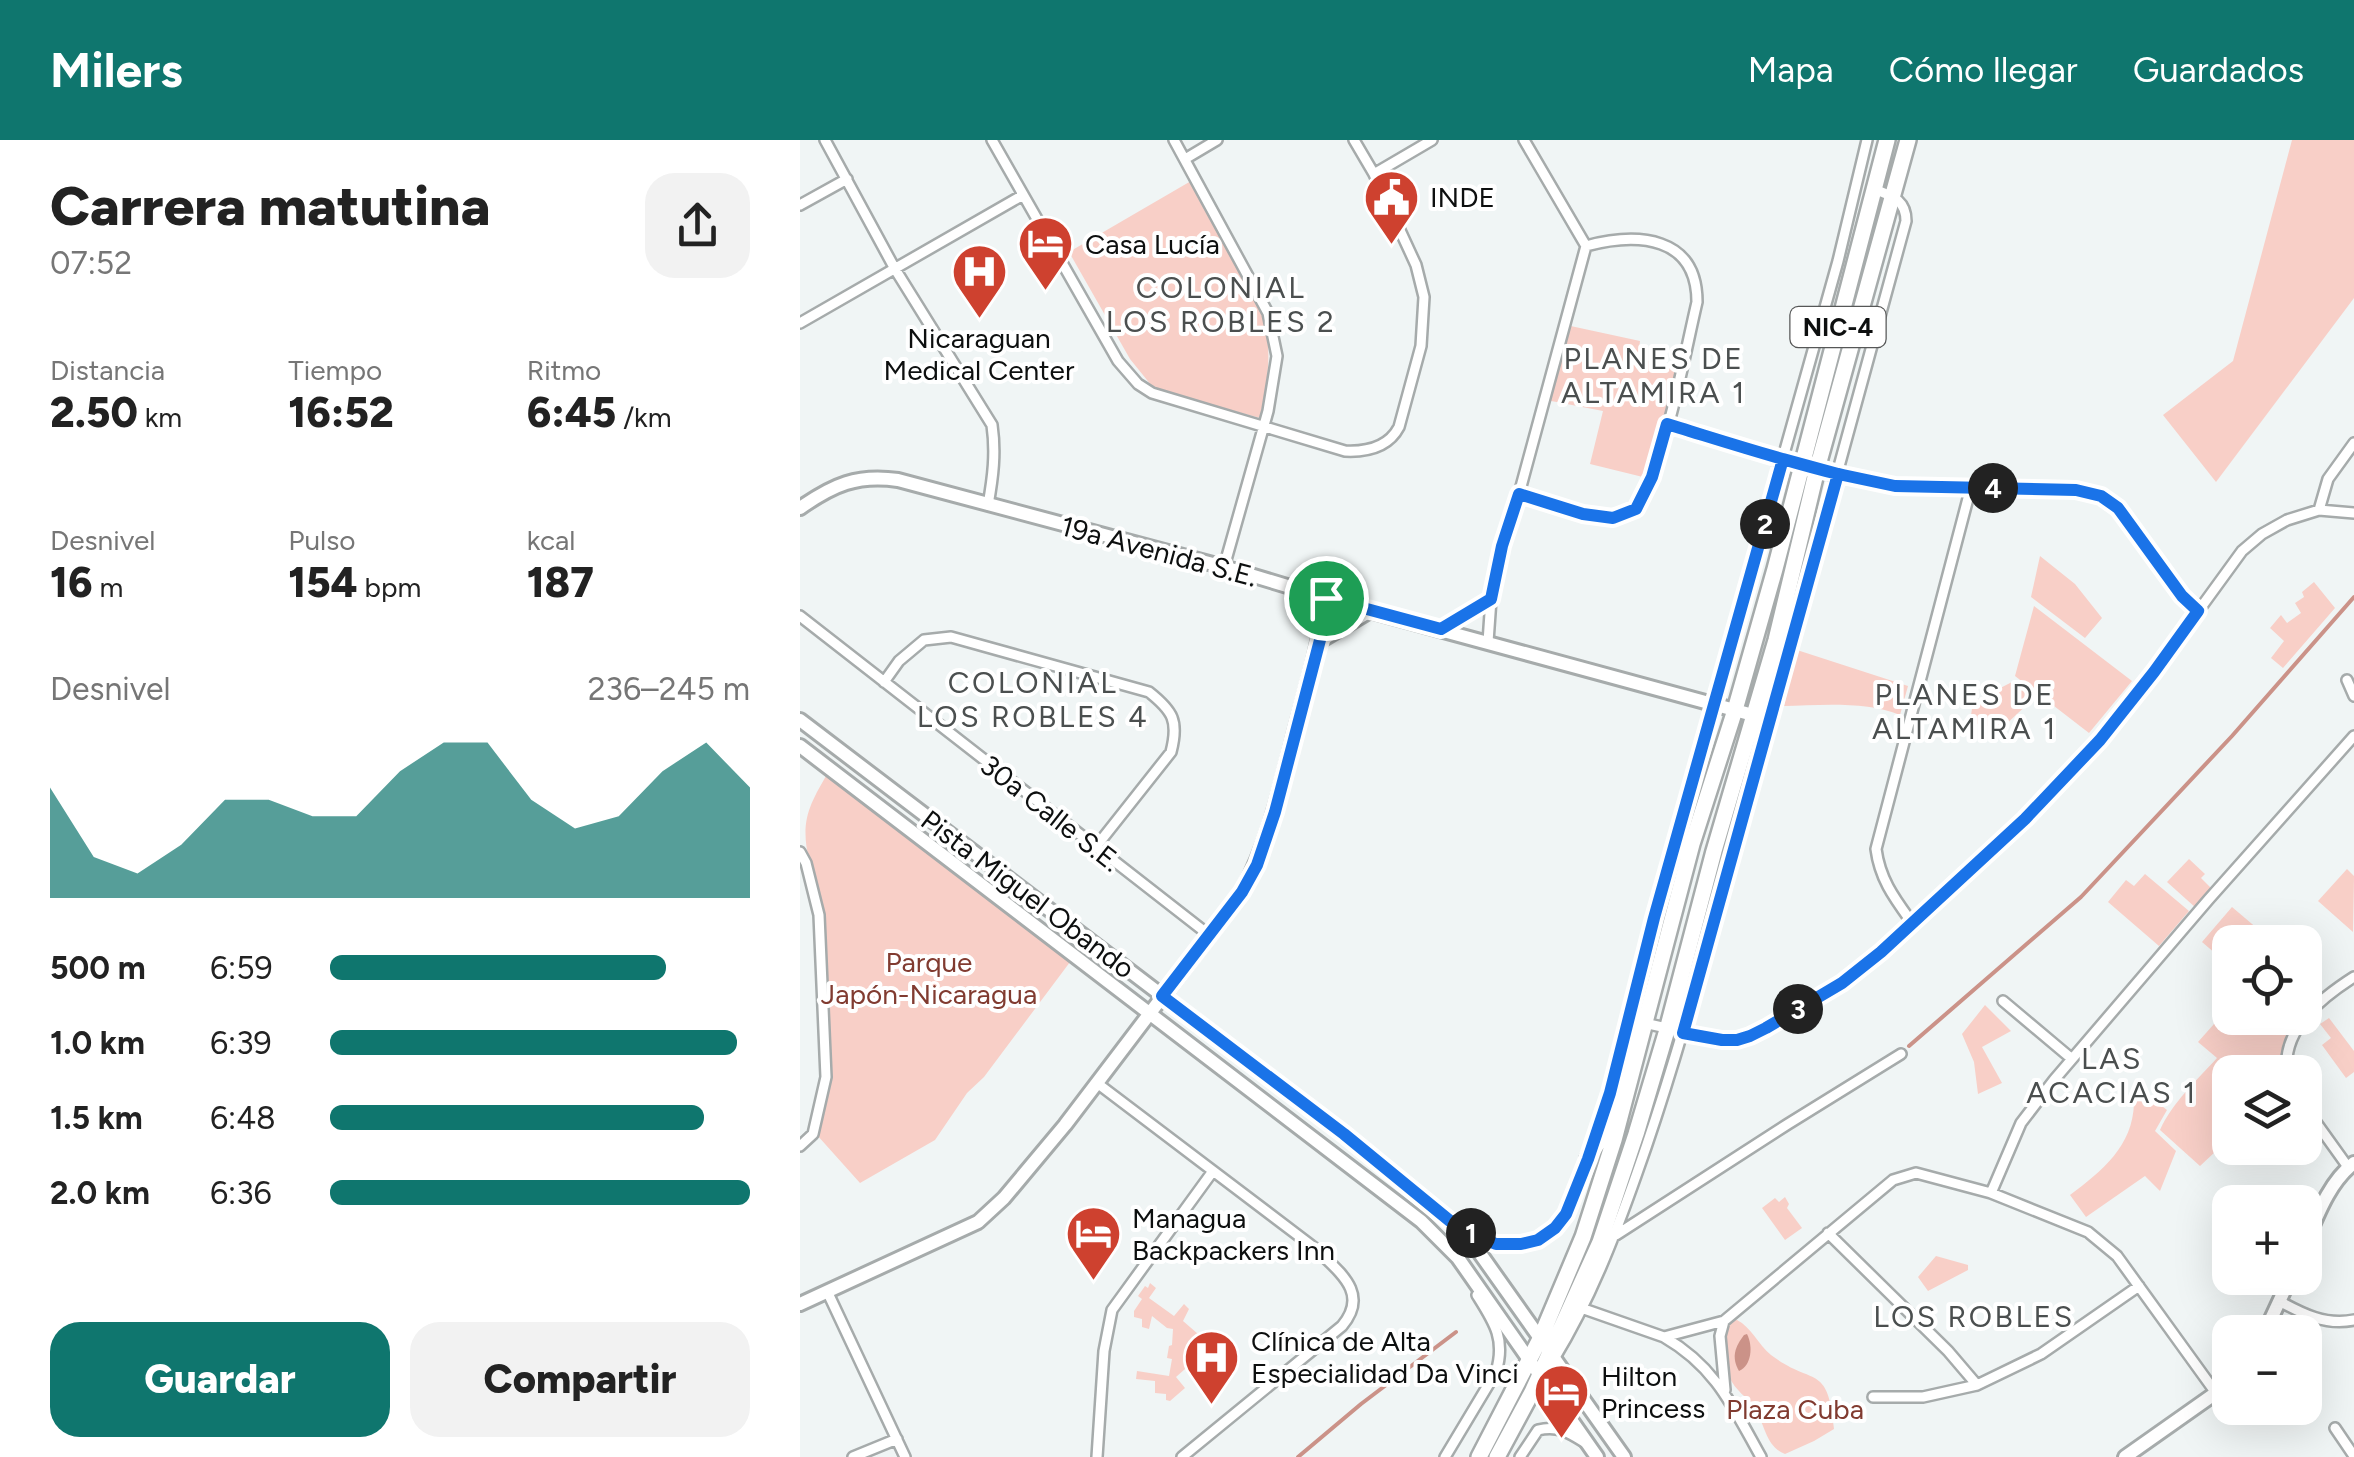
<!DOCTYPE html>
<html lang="es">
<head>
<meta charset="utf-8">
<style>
  body { margin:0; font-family:Figtree,sans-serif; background:#f2f2f2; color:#222; height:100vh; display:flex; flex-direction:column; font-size:38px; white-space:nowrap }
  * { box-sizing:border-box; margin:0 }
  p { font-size:32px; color:#767676 }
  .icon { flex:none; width:55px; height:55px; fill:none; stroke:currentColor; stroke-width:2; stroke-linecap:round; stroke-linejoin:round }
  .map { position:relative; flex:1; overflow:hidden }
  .sheet { display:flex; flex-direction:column; background:#fff; width:800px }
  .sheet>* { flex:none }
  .controls { position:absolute; left:1412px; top:785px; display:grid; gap:20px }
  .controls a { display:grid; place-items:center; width:110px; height:110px; border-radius:20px; background:#fff; box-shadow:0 10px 40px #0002; font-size:50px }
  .pin { position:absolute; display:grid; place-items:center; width:85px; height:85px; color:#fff; margin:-42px; border:5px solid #fff; border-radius:50%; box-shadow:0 2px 10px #0007 }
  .km { position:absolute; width:50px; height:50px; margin:-25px; border-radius:50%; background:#222; color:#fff; font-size:28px; line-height:50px; text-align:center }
  .round { display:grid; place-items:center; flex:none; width:105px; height:105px; border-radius:30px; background:#f2f2f2 }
  .overview { display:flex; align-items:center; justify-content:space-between; height:170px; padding:0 50px }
  h1 { font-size:55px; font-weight:800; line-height:75px }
  .metrics { display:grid; grid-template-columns:repeat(3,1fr); gap:15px; height:170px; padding:10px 50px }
  .metrics div { display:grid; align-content:center }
  .metrics b { font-size:42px; font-weight:800 }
  .metrics small { font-size:28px; font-weight:400 }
  .metrics p { font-size:28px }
  .chart { height:280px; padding:20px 50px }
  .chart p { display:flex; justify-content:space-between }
  .chart svg { width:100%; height:180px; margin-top:10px; fill:#0f766e; opacity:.7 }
  .action { display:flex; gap:20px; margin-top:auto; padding:20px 50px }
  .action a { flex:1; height:115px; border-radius:30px; background:#0f766e; color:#fff; font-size:40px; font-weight:800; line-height:115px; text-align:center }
  .action a+a { background:#f2f2f2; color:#222 }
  ul { padding:0 50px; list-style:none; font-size:32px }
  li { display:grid; grid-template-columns:160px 120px 1fr; align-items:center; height:75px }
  li i { height:25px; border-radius:12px; background:#0f766e }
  header { display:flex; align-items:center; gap:60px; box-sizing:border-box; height:140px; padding:0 50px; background:#0f766e; color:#fff }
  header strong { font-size:48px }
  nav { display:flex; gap:55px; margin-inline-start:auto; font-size:35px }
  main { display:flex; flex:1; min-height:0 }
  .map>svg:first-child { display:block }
  .green { fill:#f8cfc7 }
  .water { fill:#cb9288 }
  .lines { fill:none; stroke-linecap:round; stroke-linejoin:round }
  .stream { stroke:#cb9288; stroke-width:4 }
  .street-casing { stroke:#a6abab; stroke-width:14 }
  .secondary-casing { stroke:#a6abab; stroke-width:18 }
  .highway-casing { stroke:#a6abab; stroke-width:20 }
  .street { stroke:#fff; stroke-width:9 }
  .secondary { stroke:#fff; stroke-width:12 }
  .highway { stroke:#fff; stroke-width:15 }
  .route-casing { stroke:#fff; stroke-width:20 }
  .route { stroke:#1a73e8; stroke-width:12 }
  .labels { text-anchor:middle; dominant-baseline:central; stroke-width:8; stroke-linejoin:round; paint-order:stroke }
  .shield { fill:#fff; stroke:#565757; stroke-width:2.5 }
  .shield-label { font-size:25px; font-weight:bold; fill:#0d0f0f }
  .poi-label { font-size:28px; fill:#0d0f0f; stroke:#fff; text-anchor:start }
  .street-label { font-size:28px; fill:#0d0f0f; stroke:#fff }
  .park-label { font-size:28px; fill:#813b30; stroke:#fff }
  .neighbourhood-label { font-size:30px; letter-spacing:2.5px; fill:#4b4f4f; stroke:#fff }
</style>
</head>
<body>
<header>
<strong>Milers</strong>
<nav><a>Mapa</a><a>Cómo llegar</a><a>Guardados</a></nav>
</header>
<main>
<section class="sheet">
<div class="overview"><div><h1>Carrera matutina</h1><p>07:52</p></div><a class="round"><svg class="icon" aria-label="share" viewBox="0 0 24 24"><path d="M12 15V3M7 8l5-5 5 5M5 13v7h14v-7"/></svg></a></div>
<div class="metrics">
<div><p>Distancia</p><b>2.50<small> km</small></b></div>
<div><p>Tiempo</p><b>16:52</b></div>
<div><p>Ritmo</p><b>6:45<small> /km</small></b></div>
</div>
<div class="metrics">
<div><p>Desnivel</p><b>16<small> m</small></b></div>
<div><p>Pulso</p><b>154<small> bpm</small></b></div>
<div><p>kcal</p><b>187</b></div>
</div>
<div class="chart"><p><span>Desnivel</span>236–245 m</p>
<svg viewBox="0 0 160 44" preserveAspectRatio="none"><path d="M0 44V17L10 34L20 38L30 31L40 20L50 20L60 24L70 24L80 13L90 6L100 6L110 20L120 27L130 24L140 13L150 6L160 17V44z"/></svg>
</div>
<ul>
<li><b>500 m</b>6:59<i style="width:80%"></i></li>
<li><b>1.0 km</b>6:39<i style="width:97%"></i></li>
<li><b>1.5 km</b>6:48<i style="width:89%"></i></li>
<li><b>2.0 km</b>6:36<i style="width:100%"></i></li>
</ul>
<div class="action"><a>Guardar</a><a>Compartir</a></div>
</section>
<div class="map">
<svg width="1554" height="1317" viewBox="0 0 1554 1317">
  <rect width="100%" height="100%" fill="#f0f5f5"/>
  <path class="green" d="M1492 0H1554V158L1416 342 1363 275 1433 221Z
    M391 41 460 168C474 211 468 235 460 278L365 252 351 245 330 219 269 112Z
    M766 185 840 201 838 218 881 229 851 339 790 324 803 271 746 260Z
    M1240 416 1275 444 1302 478 1285 498 1231 457Z
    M1514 442 1535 468 1483 528 1471 518 1484 501 1470 488 1481 475 1487 483 1501 473 1495 463 1504 457 1502 452Z
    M1234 466 1332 541 1289 593 1215 536Z
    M997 510 1108 546 1100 575C1068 561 1019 565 984 566Z
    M1212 542 1233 559 1201 589 1170 582 1173 562Z
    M29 631 273 818 184 937 167 953 135 1000 60 1043 17 995 30 925 9 720C0 681 9 665 29 631Z
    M1389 719 1405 734 1401 738 1412 749 1396 768 1367 742Z
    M1547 729 1554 736 1553 792 1518 761Z
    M1345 734 1389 771 1359 806 1308 762 1326 740 1334 746Z
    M1432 767 1465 795 1458 802H1430V808L1425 804 1416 814 1402 802Z
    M1185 865 1211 891 1182 907 1202 943 1178 954 1174 922 1162 894Z
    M1430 866V878H1493L1481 932H1430V998L1400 1026 1360 990C1372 963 1397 940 1417 918L1398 902Z
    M1529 878 1554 911V932L1546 938 1522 905 1531 898 1520 884Z
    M1345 953 1367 970 1355 991 1376 1011 1360 1051 1345 1036 1286 1077 1270 1055C1302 1031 1333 1006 1334 963Z
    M985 1057 989 1064 987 1068 1002 1088 985 1100 962 1068 975 1058 979 1062Z
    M1136 1116 1168 1125V1130L1128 1151 1118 1137Z
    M350 1143 356 1148 349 1158 374 1176 384 1164 389 1169 383 1181 405 1200 389 1214 394 1221 376 1237 385 1248 370 1261 366 1260V1254L355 1253V1241L336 1239 337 1231 369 1236 372 1219 367 1218 369 1206 372 1205 373 1189 367 1188 352 1176 349 1189 342 1187V1179L334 1177V1171L342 1159 338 1156 345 1146 348 1148Z
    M937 1180C951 1187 958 1204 971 1215 1013 1247 1028 1222 1034 1289L1014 1301 985 1314C966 1307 965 1285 955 1268 951 1260 945 1258 939 1251 921 1233 923 1205 926 1182Z"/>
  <path class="water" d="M947 1194C953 1206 952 1225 939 1231 931 1217 935 1207 944 1195Z"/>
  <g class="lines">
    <path class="stream" d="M1109 906 1281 757 1432 596 1554 457
      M498 1317 561 1264 656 1192"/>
    <defs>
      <path id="street" d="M25 0 95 129 192 285C196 313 193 337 188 365
        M192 0 318 221 338 244 352 253 545 311C566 312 588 308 599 287L621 206 624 157 616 125 574 34 554 0
        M374 0 468 173 477 216 468 271 424 427
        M385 19 417 0
        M574 34 632 0
        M0 65 47 39
        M0 183 223 55
        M867 284 1002 325 1095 346 1276 350 1301 356 1318 368 1382 456 1397 471
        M719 354 783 375 813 377 836 369C869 306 881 231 897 162 897 96 838 92 786 106
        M1519 370 1528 339 1554 303
        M0 476 409 795
        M641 489 691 459
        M688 502 691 459 702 406 719 354 786 106 724 0
        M1547 540 1554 556
        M84 542 99 521 124 500 151 497 349 552C373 571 379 581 371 612L295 708
        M0 712 6 723 19 775 26 937 13 994 0 1006
        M1113 784C1095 759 1080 740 1076 709L1171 347
        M1505 846 1520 860
        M1203 861 1272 919
        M844 883 921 900 937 899 966 889 1042 843 1113 784 1225 679 1300 600 1354 532 1442 411 1462 394 1487 380 1519 370 1554 373
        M1487 932C1482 889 1521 858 1554 837
        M297 943 516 1109C539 1132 570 1153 542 1186L382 1317
        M1505 967 1548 1027
        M798 991 854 778 1038 121 1067 0
        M1191 1053 1221 983 1254 940 1409 759 1554 596
        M660 1087C692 1106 734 1116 761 1081 774 1063 781 1036 790 1015
        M1028 1093 1148 1211 1177 1245 1241 1214 1339 1146
        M816 1095 988 984 1101 914
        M27 1151 105 1317
        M1479 1161C1503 1174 1526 1186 1554 1180
        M784 1169 864 1197 924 1181 1093 1040 1116 1033 1191 1053 1288 1092 1317 1116 1416 1253
        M924 1181 920 1196 925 1250
        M864 1197C916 1227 933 1267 961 1317
        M754 1219C790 1160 814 1098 837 1033 871 938 897 841 925 744 987 523 1047 302 1106 81 1106 59 1091 56 1074 49
        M1073 1257H1123L1177 1245
        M1535 1288 1554 1316
        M53 1317 97 1299
        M297 1317 304 1211 312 1170 413 1031
        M645 1317 696 1232C706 1199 694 1182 677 1155
        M720 1317 738 1290C757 1285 768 1292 784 1302"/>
      <path id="secondary" d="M0 368C33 345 57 334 98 340L424 427 570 471 953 575
        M520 501 570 471
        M0 580 544 994 650 1081 679 1112 824 1317
        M0 606 621 1081 658 1118 797 1317
        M1505 1104C1517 1076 1529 1042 1554 1023
        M0 1164 178 1082 204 1058 265 985 442 752C469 702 481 647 495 592 507 547 520 503 526 457
        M1465 1192 1490 1138
        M1325 1317 1430 1243"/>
      <path id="highway" d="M788 1019 814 976
        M679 1317 740 1199 783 1097 814 1000 892 704 935 570 975 429 1087 0
        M697 1317 732 1252 800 1102 836 994 867 890 914 711 976 500 1017 329 1108 0"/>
    </defs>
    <use href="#street" class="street-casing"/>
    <use href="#secondary" class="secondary-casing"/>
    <use href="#highway" class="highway-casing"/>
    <use href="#street" class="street"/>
    <use href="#secondary" class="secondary"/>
    <use href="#highway" class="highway"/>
  </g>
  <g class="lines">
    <defs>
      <path id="route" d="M526 458 520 500 475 672 457 725 442 752 362 856 544 994 650 1081 676 1096 696 1104H721L738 1100 755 1088 766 1074 788 1019 810 953 854 778 983 319 1038 334 883 893 922 900H937L950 896 966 888 1042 843 1081 812 1225 679 1300 600 1354 532 1398 471 1382 456 1318 368 1301 356 1276 350 1095 346 1043 335 1038 334C985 321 932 304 880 288L867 284 852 337 836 369 813 378 783 374 719 354 702 406 691 459 641 489 526 458"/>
    </defs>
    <use href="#route" class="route-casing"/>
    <use href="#route" class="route"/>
  </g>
  <defs>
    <symbol id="civic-pin" viewBox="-11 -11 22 30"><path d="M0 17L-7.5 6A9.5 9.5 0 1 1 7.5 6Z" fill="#ce412f" stroke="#fff"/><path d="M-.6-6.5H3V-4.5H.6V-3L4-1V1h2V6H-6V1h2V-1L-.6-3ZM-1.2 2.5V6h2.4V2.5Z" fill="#fff"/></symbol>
    <symbol id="hotel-pin" viewBox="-11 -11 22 30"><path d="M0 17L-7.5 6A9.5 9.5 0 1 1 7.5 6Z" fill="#ce412f" stroke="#fff"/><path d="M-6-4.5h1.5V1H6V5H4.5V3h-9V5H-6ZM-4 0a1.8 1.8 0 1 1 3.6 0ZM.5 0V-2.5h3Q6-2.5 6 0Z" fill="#fff"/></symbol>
    <symbol id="hospital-pin" viewBox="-11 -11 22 30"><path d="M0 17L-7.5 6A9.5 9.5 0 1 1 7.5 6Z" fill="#ce412f" stroke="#fff"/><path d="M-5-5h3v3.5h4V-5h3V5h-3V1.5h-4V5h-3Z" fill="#fff"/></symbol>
  </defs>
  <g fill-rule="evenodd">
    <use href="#civic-pin" x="560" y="26" width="63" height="86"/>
    <use href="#hotel-pin" x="214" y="72" width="63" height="86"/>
    <use href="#hospital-pin" x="148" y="100" width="63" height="86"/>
    <use href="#hotel-pin" x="262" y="1062" width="63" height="86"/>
    <use href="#hospital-pin" x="380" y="1186" width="63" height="86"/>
    <use href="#hotel-pin" x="730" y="1220" width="63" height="86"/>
  </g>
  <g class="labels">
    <rect class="shield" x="990.5" y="167" width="95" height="40" rx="8"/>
    <g class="shield-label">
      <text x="1038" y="187">NIC-4</text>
    </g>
    <g class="poi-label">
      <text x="630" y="57">INDE</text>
      <text x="285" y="104">Casa Lucía</text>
      <text x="179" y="198" text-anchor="middle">Nicaraguan<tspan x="179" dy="32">Medical Center</tspan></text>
      <text x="332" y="1078">Managua<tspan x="332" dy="32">Backpackers Inn</tspan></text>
      <text x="451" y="1201">Clínica de Alta<tspan x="451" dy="32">Especialidad Da Vinci</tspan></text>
      <text x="801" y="1236">Hilton<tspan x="801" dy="32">Princess</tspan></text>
    </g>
    <g class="street-label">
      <text transform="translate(359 411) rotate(15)">19a Avenida S.E.</text>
      <text transform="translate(251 673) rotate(38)">30a Calle S.E.</text>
      <text transform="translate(228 754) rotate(37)">Pista Miguel Obando</text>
    </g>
    <g class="park-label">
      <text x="129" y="822">Parque<tspan x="129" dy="32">Japón-Nicaragua</tspan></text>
      <text x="995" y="1269">Plaza Cuba</text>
    </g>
    <g class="neighbourhood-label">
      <text x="421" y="147">COLONIAL<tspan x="421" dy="34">LOS ROBLES 2</tspan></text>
      <text x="854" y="218">PLANES DE<tspan x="854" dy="34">ALTAMIRA 1</tspan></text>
      <text x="233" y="542">COLONIAL<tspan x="233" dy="34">LOS ROBLES 4</tspan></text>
      <text x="1165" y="554">PLANES DE<tspan x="1165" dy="34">ALTAMIRA 1</tspan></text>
      <text x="1312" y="918">LAS<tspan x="1312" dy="34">ACACIAS 1</tspan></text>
      <text x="1174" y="1176">LOS ROBLES</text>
    </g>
  </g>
</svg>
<div class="controls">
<a><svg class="icon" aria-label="locate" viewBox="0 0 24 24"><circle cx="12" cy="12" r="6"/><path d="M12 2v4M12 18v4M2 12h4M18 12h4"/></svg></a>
<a><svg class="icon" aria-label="layers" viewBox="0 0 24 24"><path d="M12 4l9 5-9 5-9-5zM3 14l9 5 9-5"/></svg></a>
<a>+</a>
<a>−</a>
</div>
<div class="pin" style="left:526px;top:458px;background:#1e9e55"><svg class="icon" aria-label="arrive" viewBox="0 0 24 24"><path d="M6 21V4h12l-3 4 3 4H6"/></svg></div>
<b class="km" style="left:671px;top:1093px">1</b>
<b class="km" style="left:965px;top:384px">2</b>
<b class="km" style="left:998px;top:869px">3</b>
<b class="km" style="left:1193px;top:348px">4</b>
</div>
</main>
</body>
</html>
